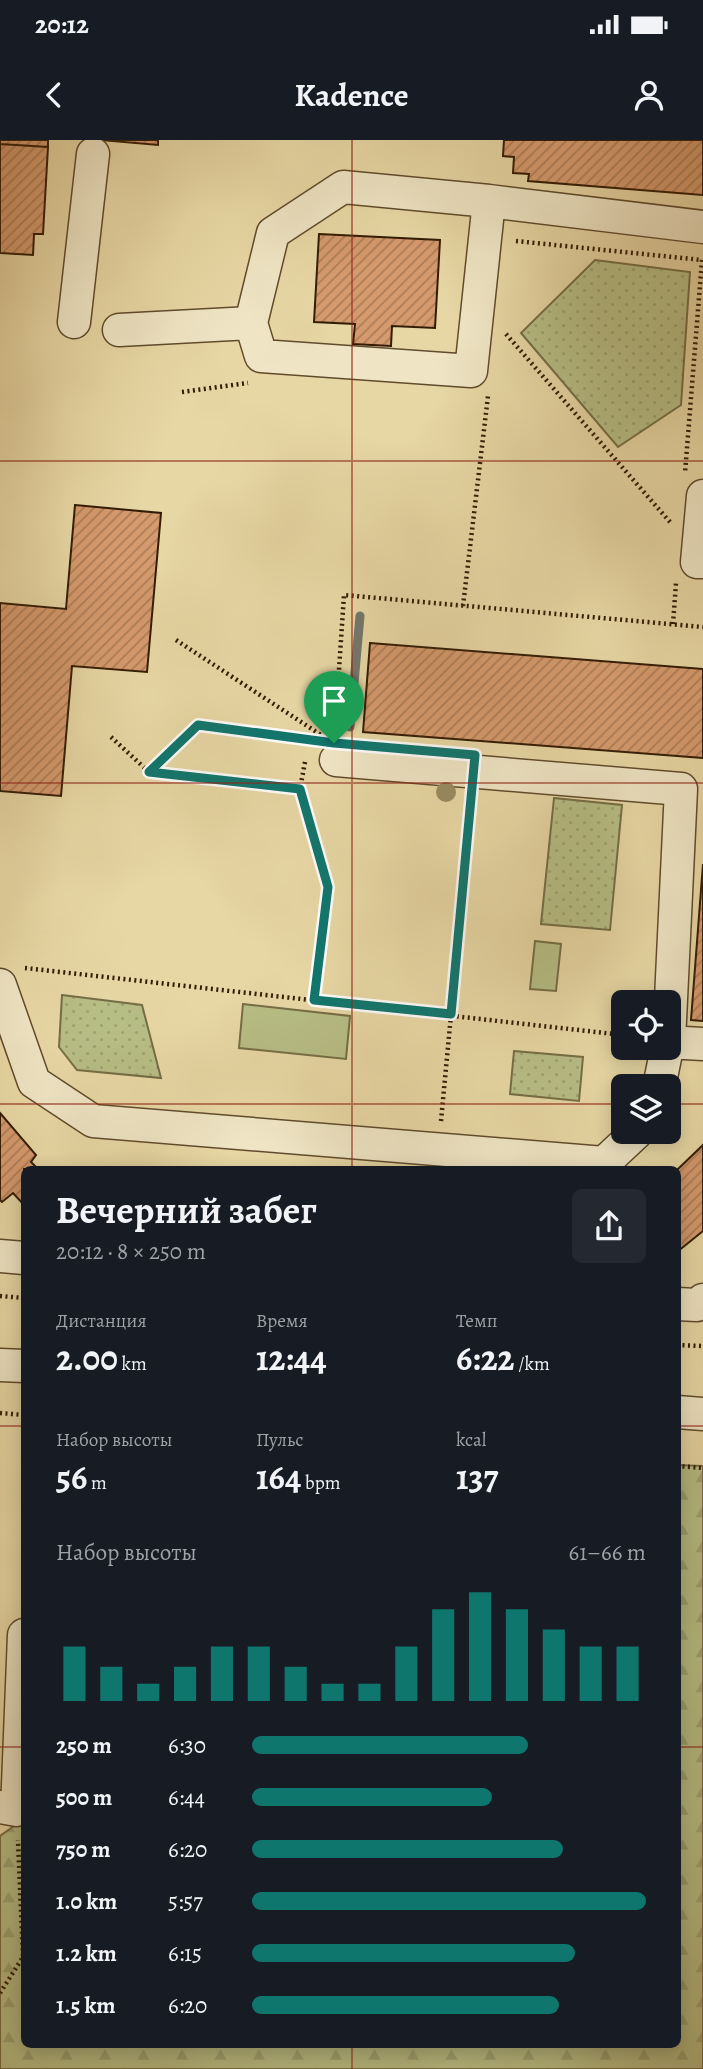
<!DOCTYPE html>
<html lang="ru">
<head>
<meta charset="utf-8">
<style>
  body { margin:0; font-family:Alegreya,serif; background:#242831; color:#f1f3f6; height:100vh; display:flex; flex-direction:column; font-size:26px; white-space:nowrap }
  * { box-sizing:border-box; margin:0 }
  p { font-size:23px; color:#9ea1a6 }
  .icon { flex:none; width:38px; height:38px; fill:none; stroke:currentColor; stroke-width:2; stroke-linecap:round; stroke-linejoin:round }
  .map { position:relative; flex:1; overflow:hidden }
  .details { position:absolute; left:21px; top:1026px; width:660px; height:882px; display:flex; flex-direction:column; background:#171b24; border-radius:10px; box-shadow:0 4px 18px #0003 }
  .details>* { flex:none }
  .tools { position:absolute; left:611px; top:850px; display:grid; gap:14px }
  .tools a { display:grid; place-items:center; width:70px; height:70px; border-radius:10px; background:#171b24; box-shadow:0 4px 18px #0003; font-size:35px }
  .pin { position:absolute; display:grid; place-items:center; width:60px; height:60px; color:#fff; margin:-72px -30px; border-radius:50% 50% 50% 0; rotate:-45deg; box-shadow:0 0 7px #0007 }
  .pin .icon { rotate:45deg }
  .round { display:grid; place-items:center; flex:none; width:74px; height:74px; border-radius:10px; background:#242831 }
  .headline { display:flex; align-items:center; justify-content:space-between; height:119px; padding:0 35px }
  h1 { font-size:38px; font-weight:600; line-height:52px }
  .figures { display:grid; grid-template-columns:repeat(3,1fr); gap:10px; height:119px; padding:7px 35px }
  .figures div { display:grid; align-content:center }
  .figures b { font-size:35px; font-weight:600 }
  .figures small { font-size:19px; font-weight:400 }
  .figures p { font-size:19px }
  .chart { height:196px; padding:14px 35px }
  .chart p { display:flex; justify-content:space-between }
  .chart svg { width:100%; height:126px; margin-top:7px; stroke:#0f766e; stroke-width:6 }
  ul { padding:0 35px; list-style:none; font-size:23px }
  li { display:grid; grid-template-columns:112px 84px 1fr; align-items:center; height:52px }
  li i { height:18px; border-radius:9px; background:#0f766e }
  .status { display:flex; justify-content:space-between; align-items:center; height:49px; padding:0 35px; background:#171b24; direction:ltr }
  .status svg { height:19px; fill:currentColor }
  header { display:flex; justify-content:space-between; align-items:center; height:91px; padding:0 35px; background:#171b24; font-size:32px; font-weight:600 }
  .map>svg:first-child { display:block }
  .green { fill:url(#green-dots); stroke:#756d44; stroke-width:2 }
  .forest { fill:url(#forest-firs); stroke:#756d44; stroke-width:2 }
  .pitch { fill:#b7be85; stroke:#756d44; stroke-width:2 }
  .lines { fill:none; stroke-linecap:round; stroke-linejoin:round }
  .stream { stroke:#73786d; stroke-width:9 }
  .building { fill:url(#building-hatch); stroke:#331c04; stroke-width:2 }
  .minor-casing { stroke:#604b2c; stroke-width:35 }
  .path { stroke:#331c04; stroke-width:4.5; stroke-dasharray:2 3.5; stroke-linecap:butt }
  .minor { stroke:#efe5c4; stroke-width:32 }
  .tree { fill:#9a8b61 }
  .route-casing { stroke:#fff; stroke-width:14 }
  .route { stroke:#0f766e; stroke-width:9 }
  .grid { fill:none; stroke:#8f2418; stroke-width:2; stroke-opacity:0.55 }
</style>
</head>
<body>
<div class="status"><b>20:12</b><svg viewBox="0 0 49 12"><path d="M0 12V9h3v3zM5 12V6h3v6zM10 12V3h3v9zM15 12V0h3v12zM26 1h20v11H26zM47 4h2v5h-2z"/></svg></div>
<header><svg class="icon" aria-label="back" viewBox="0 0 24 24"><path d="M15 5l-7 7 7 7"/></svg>Kadence<svg class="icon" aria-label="person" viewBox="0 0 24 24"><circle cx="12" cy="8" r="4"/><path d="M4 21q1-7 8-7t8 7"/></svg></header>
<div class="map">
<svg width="703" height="1929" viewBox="0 0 703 1929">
  <defs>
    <pattern id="green-dots" width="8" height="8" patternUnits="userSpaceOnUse" patternTransform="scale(1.75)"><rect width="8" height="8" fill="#b7be85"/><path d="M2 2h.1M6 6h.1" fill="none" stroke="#9ea371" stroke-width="1.8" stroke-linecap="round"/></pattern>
    <pattern id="forest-firs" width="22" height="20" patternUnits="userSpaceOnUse" patternTransform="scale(1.75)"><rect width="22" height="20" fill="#b7be85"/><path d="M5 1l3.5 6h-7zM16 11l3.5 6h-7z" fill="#9ea371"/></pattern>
    <pattern id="building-hatch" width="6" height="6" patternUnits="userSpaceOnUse" patternTransform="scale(1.75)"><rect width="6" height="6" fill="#d59a6d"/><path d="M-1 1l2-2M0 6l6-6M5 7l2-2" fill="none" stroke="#ad7d57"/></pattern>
  </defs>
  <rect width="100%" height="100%" fill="#e7d7a4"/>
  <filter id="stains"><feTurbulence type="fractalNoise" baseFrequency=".00286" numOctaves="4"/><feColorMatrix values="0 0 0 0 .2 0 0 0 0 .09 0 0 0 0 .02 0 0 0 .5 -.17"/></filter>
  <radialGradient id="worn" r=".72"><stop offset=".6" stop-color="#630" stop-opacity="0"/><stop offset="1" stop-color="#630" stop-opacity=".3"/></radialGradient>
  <path class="green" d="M595 120 690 132 681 265 618 307 521 193Z
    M554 658 622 665 610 790 541 784Z
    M62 855 142 865 161 938 77 930 59 907Z
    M514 911 583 917 579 961 510 954Z"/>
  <path class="forest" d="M677 1325 703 1326V1929H0V1696L24 1679V1904H677Z"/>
  <path class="pitch" d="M535 801 561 804 556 851 530 849Z
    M243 864 350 876 346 919 239 908Z"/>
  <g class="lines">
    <path class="stream" d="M350 587 360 476"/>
  </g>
  <path class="building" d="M0 0H48V7L0 4Z
    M101 0H158V5Z
    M504 0H703V55L528 41 529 34 513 33 514 17 503 16Z
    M0 4 48 7 43 94H34L33 115 0 113Z
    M319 94 440 100 435 188 392 186 391 206 353 204 355 184 314 182Z
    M75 365 161 373 147 532 72 526 61 656 0 651V463L66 469Z
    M370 503 703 529V618L363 592Z
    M703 724V881L691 880Z
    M0 973 36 1015 31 1022 38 1029H24V1065L13 1053 2 1062 0 1060Z
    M703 1005V1091L677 1112V1030Z"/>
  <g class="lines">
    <defs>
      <path id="minor" d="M489 61 343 47 273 93 251 183 261 216 471 231 489 61 703 87
        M74 182 93 14
        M119 190 251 183
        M703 356 697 422H703
        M336 620 681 649 669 901
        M0 845 34 942 93 981 604 1023 637 992
        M668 902 703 904
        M659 947 667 908
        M0 1116 24 1118
        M677 1164 697 1165 703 1160
        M0 1225 24 1226
        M677 1272 703 1274
        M0 1667 17 1670 24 1495"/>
    </defs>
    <use href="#minor" class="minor-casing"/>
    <path class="path" d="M516 101 702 120 685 333
      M506 194 670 382
      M182 252 248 243
      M463 466 488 256
      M673 484 676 443
      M176 500 321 595
      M335 590 344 455 703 487
      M111 597 149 632 198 585 316 600
      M305 622 300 649 328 747 314 860
      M149 632 300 649
      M25 828 623 895
      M441 981 471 662
      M0 1156 24 1158
      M677 1205 703 1206
      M0 1273 24 1275
      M677 1326 703 1328
      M0 1853 23 1817 18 1700"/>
    <use href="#minor" class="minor"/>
  </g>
  <circle class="tree" cx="446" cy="652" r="10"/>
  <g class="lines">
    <defs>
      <path id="route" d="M198 585 334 603 475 615 451 874 314 860 328 747 300 649 149 632Z"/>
    </defs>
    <use href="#route" class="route-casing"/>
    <use href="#route" class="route"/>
  </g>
  <path class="grid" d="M352 0V1029M0 321H703M0 643H703M0 964H623M668 964H703M0 1286H24M677 1286H703M0 1607H24M677 1607H703M352 1904V1929"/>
  <rect width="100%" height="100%" filter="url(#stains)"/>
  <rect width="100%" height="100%" fill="url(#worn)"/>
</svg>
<div class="tools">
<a><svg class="icon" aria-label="locate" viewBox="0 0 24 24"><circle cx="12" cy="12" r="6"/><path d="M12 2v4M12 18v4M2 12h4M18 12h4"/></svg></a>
<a><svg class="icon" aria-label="layers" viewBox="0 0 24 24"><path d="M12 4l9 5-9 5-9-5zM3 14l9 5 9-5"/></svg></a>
</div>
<div class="pin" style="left:334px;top:603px;background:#1e9e55"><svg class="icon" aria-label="arrive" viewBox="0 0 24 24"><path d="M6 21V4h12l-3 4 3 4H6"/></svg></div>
<section class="details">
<div class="headline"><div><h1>Вечерний забег</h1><p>20:12 · 8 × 250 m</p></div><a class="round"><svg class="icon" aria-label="share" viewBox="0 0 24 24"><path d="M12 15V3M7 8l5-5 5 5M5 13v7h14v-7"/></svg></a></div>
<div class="figures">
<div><p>Дистанция</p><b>2.00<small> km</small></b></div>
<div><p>Время</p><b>12:44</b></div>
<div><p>Темп</p><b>6:22<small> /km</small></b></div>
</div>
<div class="figures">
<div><p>Набор высоты</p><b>56<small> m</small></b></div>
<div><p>Пульс</p><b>164<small> bpm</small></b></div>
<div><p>kcal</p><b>137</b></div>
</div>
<div class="chart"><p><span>Набор высоты</span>61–66 m</p>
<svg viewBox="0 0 160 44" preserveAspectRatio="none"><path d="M5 44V25M15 44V32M25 44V38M35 44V32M45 44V25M55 44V25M65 44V32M75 44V38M85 44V38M95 44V25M105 44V12M115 44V6M125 44V12M135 44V19M145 44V25M155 44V25"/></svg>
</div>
<ul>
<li><b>250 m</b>6:30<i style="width:70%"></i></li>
<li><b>500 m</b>6:44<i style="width:61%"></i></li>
<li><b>750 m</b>6:20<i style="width:79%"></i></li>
<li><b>1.0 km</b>5:57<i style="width:100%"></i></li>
<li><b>1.2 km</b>6:15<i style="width:82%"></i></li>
<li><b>1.5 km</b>6:20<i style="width:78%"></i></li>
</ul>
</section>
</div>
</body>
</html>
